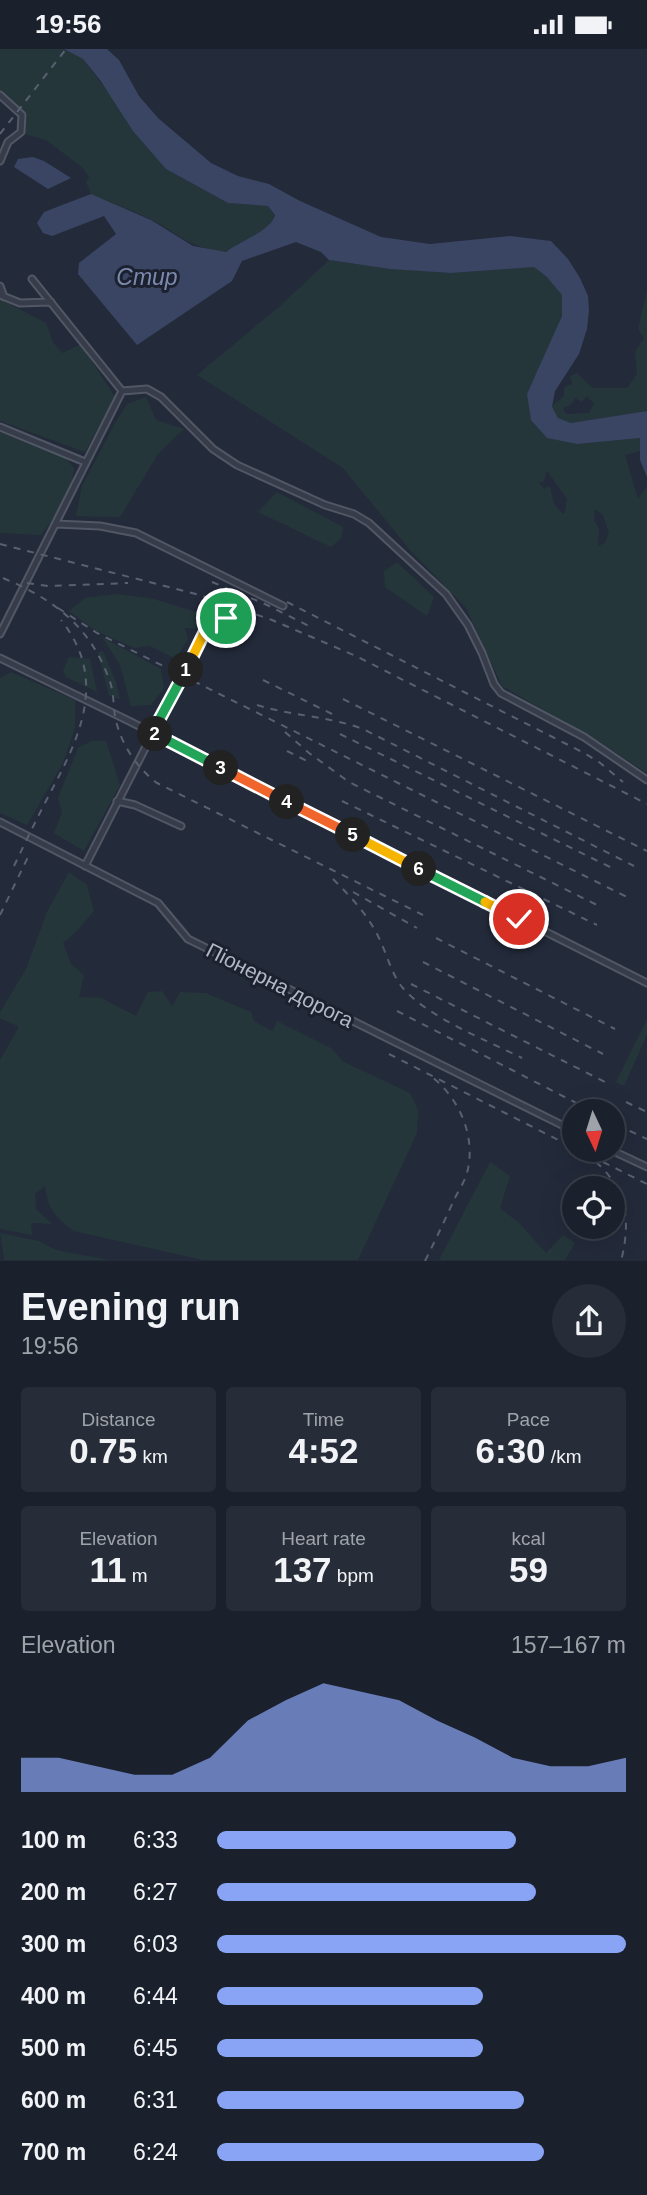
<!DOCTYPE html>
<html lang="en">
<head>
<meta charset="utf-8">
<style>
  body { margin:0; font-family:Arial,sans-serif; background:#272d38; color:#f1f3f6; height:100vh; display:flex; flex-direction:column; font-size:26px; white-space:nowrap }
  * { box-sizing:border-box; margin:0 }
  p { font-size:23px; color:#9fa3a9 }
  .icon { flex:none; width:38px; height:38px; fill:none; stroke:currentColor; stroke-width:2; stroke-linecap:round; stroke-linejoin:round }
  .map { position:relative; height:1212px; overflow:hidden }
  .side { display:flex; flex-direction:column; background:#1a202c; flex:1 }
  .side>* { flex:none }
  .needle { width:46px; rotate:176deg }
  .fabs { position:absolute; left:562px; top:1050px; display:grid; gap:14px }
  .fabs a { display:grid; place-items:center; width:63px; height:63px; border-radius:50%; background:#1a202c; box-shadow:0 7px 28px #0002,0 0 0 2px #383e48; font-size:35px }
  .pin { position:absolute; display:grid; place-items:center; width:60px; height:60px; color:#fff; margin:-30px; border:4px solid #fff; border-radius:50%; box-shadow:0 2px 7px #0007 }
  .km { position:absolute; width:35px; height:35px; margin:-18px; border-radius:50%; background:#222; color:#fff; font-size:19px; line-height:35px; text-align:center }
  .round { display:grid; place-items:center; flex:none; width:74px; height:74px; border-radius:37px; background:#272d38 }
  .head { display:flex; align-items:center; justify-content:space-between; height:119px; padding:0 21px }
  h1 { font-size:38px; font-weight:600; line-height:52px }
  .stats { display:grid; grid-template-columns:repeat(3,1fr); gap:10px; height:119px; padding:7px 21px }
  .stats div { display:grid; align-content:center; border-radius:7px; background:#272d38; text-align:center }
  .stats b { font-size:35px; font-weight:600 }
  .stats small { font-size:19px; font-weight:400 }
  .stats p { font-size:19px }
  .chart { height:196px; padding:14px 21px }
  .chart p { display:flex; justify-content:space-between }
  .chart svg { width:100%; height:126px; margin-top:7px; fill:#89a4f4; opacity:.7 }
  ul { padding:0 21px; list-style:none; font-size:23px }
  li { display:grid; grid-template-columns:112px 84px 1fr; align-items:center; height:52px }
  li i { height:18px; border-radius:9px; background:#89a4f4 }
  .status { display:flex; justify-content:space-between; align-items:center; height:49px; padding:0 35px; background:#1a202c; direction:ltr }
  .status svg { height:19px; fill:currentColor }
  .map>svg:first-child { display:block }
  .green { fill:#25363b; fill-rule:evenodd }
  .water { fill:#394563 }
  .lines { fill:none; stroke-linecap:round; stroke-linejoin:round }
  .minor-casing { stroke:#525765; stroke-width:9 }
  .minor { stroke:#363c4a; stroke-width:5 }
  .rail { stroke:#596071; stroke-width:2; stroke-dasharray:7 7; stroke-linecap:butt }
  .split-1-casing { stroke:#fff; stroke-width:14 }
  .split-2-casing { stroke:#fff; stroke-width:14 }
  .split-3-casing { stroke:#fff; stroke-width:14 }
  .split-4-casing { stroke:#fff; stroke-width:14 }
  .split-5-casing { stroke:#fff; stroke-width:14 }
  .split-6-casing { stroke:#fff; stroke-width:14 }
  .split-7-casing { stroke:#fff; stroke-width:14 }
  .split-8-casing { stroke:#fff; stroke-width:14 }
  .split-1 { stroke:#f5b400; stroke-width:9 }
  .split-2 { stroke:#22a559; stroke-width:9 }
  .split-3 { stroke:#22a559; stroke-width:9 }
  .split-4 { stroke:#f0652b; stroke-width:9 }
  .split-5 { stroke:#f0652b; stroke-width:9 }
  .split-6 { stroke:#f5b400; stroke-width:9 }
  .split-7 { stroke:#22a559; stroke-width:9 }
  .split-8 { stroke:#f5b400; stroke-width:9 }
  .labels { text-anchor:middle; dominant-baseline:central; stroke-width:6; stroke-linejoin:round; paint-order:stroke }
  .street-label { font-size:21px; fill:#b2b7c6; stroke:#1c212f }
  .water-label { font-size:23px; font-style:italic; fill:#7b89ad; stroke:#1c212f }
</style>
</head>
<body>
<div class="status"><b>19:56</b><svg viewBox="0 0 49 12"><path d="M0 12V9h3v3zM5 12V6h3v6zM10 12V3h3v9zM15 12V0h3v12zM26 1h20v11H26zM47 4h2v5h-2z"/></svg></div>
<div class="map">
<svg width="647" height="1212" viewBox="0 0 647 1212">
  <rect width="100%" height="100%" fill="#232a3a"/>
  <path class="green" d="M0 0H64L83 10 166 120 228 154 268 157 275 166C270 184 240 191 226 203 189 199 182 187 152 171 133 161 111 154 91 145L86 133 89 128 83 119 46 91 25 85 27 66 0 43Z
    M329 211 390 220 451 224 534 218C543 225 557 235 562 246 570 268 538 324 527 345L548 389 577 395 640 389V402L625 406 638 450 647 437V724L600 693 502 637 466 559 410 501 343 419 197 326 280 257ZM547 422 567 450 565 463 563 465 554 455 550 437 544 440 539 434 544 432ZM595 460 603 466 609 484 605 494 598 497 599 480 594 470Z
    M647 241V362L571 374 558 369 551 358 564 347V338L572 335 570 327 577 324 593 339H627L637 325 635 303 644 289 638 280ZM587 347 594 355 589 364 566 365 563 359 571 356 575 349 582 353Z
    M0 250 46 274 53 293 62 304 81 295 115 348 85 403 0 372Z
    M146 348 156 371 184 380 158 405 120 468 76 467 82 437 115 374 127 355Z
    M0 383 64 407 74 419C72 444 57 466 41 486L0 484Z
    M277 443 343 478 341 489 331 498 258 463Z
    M397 513 434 548 427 567 385 538 384 522Z
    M117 545 154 550 200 564V580L185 579 188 590 176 610 150 597 134 599 94 581 69 562 85 549Z
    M102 588 161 620 164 639 151 656 131 657 120 616Z
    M103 602 116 633 120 650 109 647 98 603Z
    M69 608 90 610 97 643 66 628 63 622Z
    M11 623 75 651V679L63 714 27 776 0 764V629Z
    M91 692H106L120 736 84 802 54 784 62 764 58 749 78 699Z
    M69 823 87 836 94 862 78 881 63 894 71 915 84 926 79 948 101 949 136 967 148 943 162 942 172 957 180 943 206 944 251 963 254 972 272 982 277 972 331 999 344 1013 410 1044 418 1061 417 1084 358 1211H203L74 1182C55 1168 48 1160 45 1137L35 1145 36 1160 52 1175 31 1174 32 1186 0 1180V1011L19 978 0 969V963L26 920 47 863Z
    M647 970V986L624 1037 616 1033Z
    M490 1113 510 1127 500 1159 519 1174 546 1204 563 1186 575 1194 565 1211H439Z
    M0 1184 39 1192 56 1201 109 1211H2L4 1210Z"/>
  <path class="water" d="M64 0H107L119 11 139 47 158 69 211 114 238 127 269 135 300 152 381 188 430 195 510 187 551 192 568 210 580 229 588 247 589 261 587 280 579 305 555 342 552 358 558 369 571 374 647 362V428L640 411V389L577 395 547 389 531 371 527 345 562 267V246L547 228 534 218 451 224 390 220 329 211 321 203 296 193 242 212 232 232 137 296 78 225 79 214 116 185 104 167 52 187 43 184 37 174 44 163 91 145 151 171 193 197 226 203C240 192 271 182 275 166L268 157 228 154 166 120 133 82 100 31 83 10Z
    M33 108 44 112 71 129 48 140 14 118 18 110Z"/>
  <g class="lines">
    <defs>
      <path id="minor" d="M0 46 22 66 21 83 8 93 0 112
        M32 230 122 342
        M0 237 4 248
        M0 246 20 254 51 253
        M0 378 85 413
        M56 475 100 477 136 484 283 557
        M0 585 122 342 147 340 161 348 213 400 237 416 325 456 354 465 369 474 446 545 468 576 482 604 494 635 501 644 584 688 647 731
        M0 609 129 672 647 934
        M117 752 135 756 181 777
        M0 773 158 854 188 890 574 1082
        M85 817 211 570 217 566 226 569
        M611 1101 647 1118"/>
    </defs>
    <use href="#minor" class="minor-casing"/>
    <use href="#minor" class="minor"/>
    <path class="rail" d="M0 85 66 0
      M0 495 200 546 272 571 356 607 647 755
      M3 529C53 550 90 577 109 630 114 642 113 655 115 667 120 694 136 718 157 734L423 866
      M212 533 265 555 309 577
      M27 534 48 537 128 534
      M287 553 584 704 599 713 623 733
      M58 559 97 584 629 849
      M263 631 332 665
      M343 650 647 802
      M257 656C292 667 328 667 363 680L634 817
      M285 683 309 704 349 733 597 856
      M340 685 612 819
      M287 702 311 714
      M342 752 597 876
      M14 817C25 794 36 771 48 748 79 690 109 631 61 571
      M333 830C351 848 368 866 379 889 387 905 391 924 402 938 427 968 486 991 522 1009
      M353 843 417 879
      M0 866 28 808
      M436 889 615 980
      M423 913 603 1005
      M411 935 609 1035
      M397 962 592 1062
      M389 1005 574 1099
      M626 1053 647 1063
      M617 1076 647 1090
      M585 1104C624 1133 633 1165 621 1212
      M603 1113 647 1135
      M425 1212C435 1192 444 1173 453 1153 457 1144 464 1134 467 1124 477 1087 458 1046 428 1025"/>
  </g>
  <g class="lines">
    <defs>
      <path id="split-1" d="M186 621 211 570 217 566 226 569"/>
      <path id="split-2" d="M155 685 152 684 186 621"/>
      <path id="split-3" d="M155 685 221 719"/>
      <path id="split-4" d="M221 719 287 753"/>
      <path id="split-5" d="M287 753 353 786"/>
      <path id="split-6" d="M353 786 419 820"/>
      <path id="split-7" d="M419 820 485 853"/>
      <path id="split-8" d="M485 853 519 870"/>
    </defs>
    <use href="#split-1" class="split-1-casing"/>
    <use href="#split-2" class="split-2-casing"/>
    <use href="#split-3" class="split-3-casing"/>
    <use href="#split-4" class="split-4-casing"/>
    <use href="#split-5" class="split-5-casing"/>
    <use href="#split-6" class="split-6-casing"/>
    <use href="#split-7" class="split-7-casing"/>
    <use href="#split-8" class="split-8-casing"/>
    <use href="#split-1" class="split-1"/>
    <use href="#split-2" class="split-2"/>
    <use href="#split-3" class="split-3"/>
    <use href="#split-4" class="split-4"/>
    <use href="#split-5" class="split-5"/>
    <use href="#split-6" class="split-6"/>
    <use href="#split-7" class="split-7"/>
    <use href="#split-8" class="split-8"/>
  </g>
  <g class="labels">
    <g class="street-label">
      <text transform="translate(280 936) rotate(27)">Піонерна дорога</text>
    </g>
    <g class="water-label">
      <text x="147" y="228">Стир</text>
    </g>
  </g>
</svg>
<div class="fabs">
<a><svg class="needle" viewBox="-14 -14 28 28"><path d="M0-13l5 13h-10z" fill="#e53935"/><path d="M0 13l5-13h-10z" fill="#9fa3a9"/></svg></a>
<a><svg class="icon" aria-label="locate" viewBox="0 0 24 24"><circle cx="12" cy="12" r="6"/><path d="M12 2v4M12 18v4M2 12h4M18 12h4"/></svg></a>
</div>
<div class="pin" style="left:226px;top:569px;background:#1e9e55"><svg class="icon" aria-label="arrive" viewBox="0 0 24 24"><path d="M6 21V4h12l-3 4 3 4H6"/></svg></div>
<div class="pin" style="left:519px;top:870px;background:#d93025"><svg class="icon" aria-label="check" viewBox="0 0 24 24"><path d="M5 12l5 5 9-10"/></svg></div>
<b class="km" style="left:186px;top:621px">1</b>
<b class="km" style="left:155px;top:685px">2</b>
<b class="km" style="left:221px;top:719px">3</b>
<b class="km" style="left:287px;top:753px">4</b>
<b class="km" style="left:353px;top:786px">5</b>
<b class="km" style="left:419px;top:820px">6</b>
</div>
<section class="side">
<div class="head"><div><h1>Evening run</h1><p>19:56</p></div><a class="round"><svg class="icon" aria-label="share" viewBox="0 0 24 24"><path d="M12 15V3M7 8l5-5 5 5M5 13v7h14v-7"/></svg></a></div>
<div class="stats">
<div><p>Distance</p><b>0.75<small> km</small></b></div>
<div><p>Time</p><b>4:52</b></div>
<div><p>Pace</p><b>6:30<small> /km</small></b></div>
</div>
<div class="stats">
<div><p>Elevation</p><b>11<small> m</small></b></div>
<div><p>Heart rate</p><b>137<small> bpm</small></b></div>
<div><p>kcal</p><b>59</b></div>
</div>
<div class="chart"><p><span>Elevation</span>157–167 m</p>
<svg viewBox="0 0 160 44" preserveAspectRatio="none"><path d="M0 44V32L10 32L20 35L30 38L40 38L50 32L60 19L70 12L80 6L90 9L100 12L110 19L120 25L130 32L140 35L150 35L160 32V44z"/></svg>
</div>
<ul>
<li><b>100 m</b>6:33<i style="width:73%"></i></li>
<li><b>200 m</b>6:27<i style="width:78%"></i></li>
<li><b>300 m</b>6:03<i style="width:100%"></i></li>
<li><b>400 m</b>6:44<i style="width:65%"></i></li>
<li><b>500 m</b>6:45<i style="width:65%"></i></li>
<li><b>600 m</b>6:31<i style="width:75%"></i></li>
<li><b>700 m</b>6:24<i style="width:80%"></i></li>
</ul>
</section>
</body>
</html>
